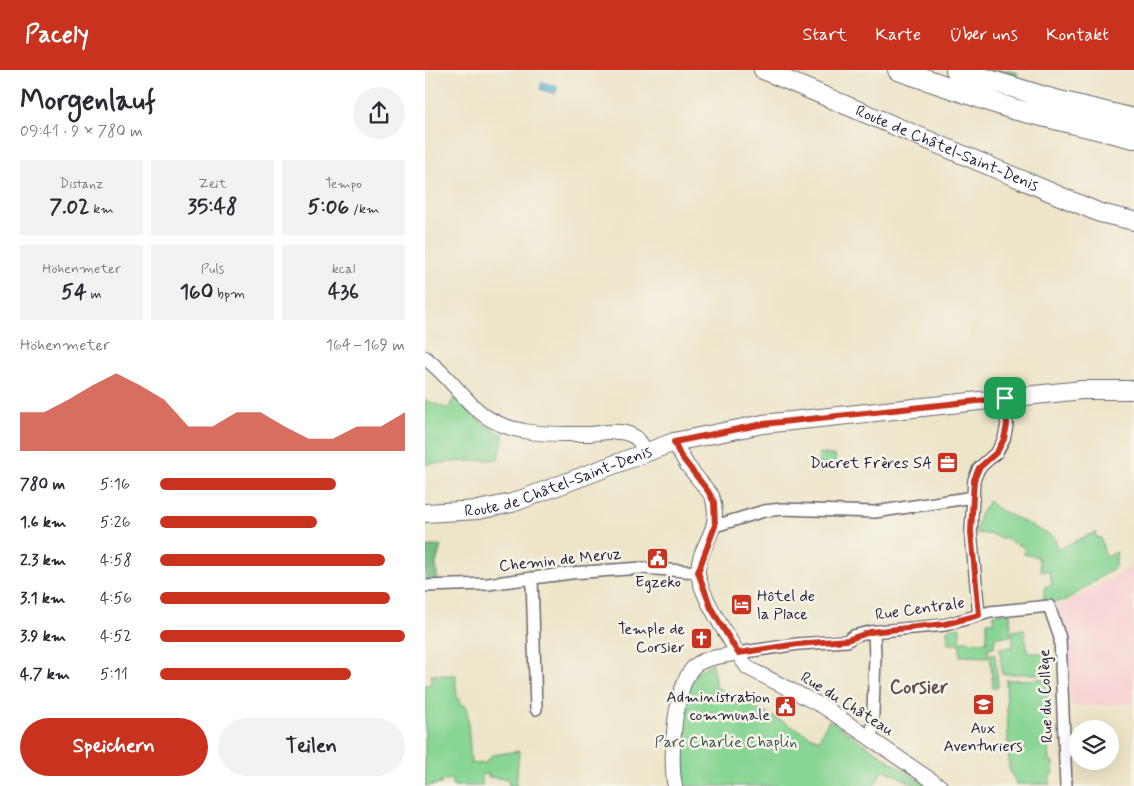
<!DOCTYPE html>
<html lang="de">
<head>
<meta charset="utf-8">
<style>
  body { margin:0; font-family:Mynerve,sans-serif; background:#f2f2f3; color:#2b2b33; height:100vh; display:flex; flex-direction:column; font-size:19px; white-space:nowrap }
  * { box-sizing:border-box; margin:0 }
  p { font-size:16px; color:#7c7c81 }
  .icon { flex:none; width:28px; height:28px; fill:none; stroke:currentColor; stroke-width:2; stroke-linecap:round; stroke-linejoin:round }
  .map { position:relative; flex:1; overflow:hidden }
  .details { display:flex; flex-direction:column; background:#fff; width:425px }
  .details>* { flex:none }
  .fabs { position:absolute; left:644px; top:650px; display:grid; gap:10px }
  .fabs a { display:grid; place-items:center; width:50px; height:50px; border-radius:50%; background:#fff; box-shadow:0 5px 20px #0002; font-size:25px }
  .pin { position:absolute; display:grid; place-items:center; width:42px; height:42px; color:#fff; margin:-21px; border-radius:10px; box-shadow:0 2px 8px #0006 }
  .round { display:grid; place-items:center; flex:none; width:52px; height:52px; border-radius:26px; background:#f2f2f3 }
  .headline { display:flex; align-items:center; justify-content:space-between; height:85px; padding:0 20px }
  h1 { font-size:28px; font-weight:700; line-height:38px }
  .figures { display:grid; grid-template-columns:repeat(3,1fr); gap:8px; height:85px; padding:5px 20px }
  .figures div { display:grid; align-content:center; border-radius:0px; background:#f2f2f3; text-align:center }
  .figures b { font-size:21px; font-weight:700 }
  .figures small { font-size:14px; font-weight:400 }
  .figures p { font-size:14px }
  .chart { height:140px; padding:10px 20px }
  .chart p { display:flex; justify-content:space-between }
  .chart svg { width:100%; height:90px; margin-top:5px; fill:#c8321e; opacity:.7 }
  .action { display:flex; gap:10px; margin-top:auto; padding:10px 20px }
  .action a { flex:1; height:58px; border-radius:30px; background:#c8321e; color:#fff; font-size:20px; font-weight:700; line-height:58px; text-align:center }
  .action a+a { background:#f2f2f3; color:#2b2b33 }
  ul { padding:0 20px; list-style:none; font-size:16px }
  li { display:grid; grid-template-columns:80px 60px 1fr; align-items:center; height:38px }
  li i { height:12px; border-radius:6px; background:#c8321e }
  header { display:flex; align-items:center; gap:30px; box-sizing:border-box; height:70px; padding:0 25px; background:#c8321e; color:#fff }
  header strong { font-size:24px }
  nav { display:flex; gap:28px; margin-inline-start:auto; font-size:18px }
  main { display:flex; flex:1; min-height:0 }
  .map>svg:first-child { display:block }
  .built { fill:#f7cfd3 }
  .green { fill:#89d694; stroke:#567c68 }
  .forest { fill:#6eb77e; stroke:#486c5c }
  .water { fill:#59b4d7; stroke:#3e6b89 }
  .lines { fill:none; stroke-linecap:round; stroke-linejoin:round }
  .minor-casing { stroke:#69666d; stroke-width:14 }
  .tertiary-casing { stroke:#69666d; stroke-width:16 }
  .primary-casing { stroke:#69666d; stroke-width:20 }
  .motorway-casing { stroke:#69666d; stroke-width:22 }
  .minor { stroke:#fff; stroke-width:11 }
  .tertiary { stroke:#fff; stroke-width:14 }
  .primary { stroke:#fff; stroke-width:18 }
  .motorway { stroke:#fff; stroke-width:20 }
  .route-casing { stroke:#fff; stroke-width:10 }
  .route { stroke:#c8321e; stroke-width:6 }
  .labels { text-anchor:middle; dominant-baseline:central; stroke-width:5; stroke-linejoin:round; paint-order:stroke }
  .street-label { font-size:16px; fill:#22223b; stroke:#f7f3e8 }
  .poi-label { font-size:16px; fill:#22223b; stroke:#f7f3e8; text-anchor:end }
  .park-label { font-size:16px; fill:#415856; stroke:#f7f3e8 }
  .quarter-label { font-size:19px; font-weight:bold; fill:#655054; stroke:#f7f3e8 }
</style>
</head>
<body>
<header>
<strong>Pacely</strong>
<nav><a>Start</a><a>Karte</a><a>Über uns</a><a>Kontakt</a></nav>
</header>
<main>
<section class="details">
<div class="headline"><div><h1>Morgenlauf</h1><p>09:41 · 9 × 780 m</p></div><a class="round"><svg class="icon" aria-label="share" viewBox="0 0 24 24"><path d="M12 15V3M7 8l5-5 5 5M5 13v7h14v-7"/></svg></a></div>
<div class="figures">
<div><p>Distanz</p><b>7.02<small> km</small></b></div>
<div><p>Zeit</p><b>35:48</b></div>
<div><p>Tempo</p><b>5:06<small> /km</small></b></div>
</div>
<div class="figures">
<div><p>Höhenmeter</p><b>54<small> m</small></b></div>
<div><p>Puls</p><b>160<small> bpm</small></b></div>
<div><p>kcal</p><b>436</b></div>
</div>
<div class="chart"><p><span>Höhenmeter</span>164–169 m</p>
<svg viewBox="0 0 160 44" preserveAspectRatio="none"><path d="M0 44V25L10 25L20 19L30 12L40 6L50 12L60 19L70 32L80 32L90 25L100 25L110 32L120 38L130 38L140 32L150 32L160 25V44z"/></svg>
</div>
<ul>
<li><b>780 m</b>5:16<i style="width:72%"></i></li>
<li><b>1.6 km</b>5:26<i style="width:64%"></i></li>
<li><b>2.3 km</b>4:58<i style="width:92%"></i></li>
<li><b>3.1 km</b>4:56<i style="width:94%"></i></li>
<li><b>3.9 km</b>4:52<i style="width:100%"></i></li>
<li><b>4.7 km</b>5:11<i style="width:78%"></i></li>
</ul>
<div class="action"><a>Speichern</a><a>Teilen</a></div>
</section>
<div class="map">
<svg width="709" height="716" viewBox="0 0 709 716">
  <rect width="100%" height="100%" fill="#f7f3e8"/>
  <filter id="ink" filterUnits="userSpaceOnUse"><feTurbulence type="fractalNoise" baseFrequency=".02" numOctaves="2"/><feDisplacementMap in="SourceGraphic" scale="10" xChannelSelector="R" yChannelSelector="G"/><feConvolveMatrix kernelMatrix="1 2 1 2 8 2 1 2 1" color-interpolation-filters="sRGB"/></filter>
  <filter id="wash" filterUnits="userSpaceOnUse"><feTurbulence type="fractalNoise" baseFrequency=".0096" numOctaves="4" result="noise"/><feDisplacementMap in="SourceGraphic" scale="20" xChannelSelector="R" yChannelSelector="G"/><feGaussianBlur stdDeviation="1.12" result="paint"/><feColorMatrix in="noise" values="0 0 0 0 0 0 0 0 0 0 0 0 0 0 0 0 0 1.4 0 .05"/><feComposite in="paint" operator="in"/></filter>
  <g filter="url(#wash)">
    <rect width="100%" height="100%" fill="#ede5c9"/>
    <path class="built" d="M709 495V633L645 637 642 570 628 537 640 534Z"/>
    <path class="green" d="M30 326C43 344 59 356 79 365L73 389 0 394V330L23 339Z
      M395 383 411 386 409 397 393 394Z
      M564 431 571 438 629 467 633 479 670 462 672 468 675 467 681 487 692 482 690 497 642 530 618 534 620 517 627 514 624 501 616 502 613 487 599 484 600 478C583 469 570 464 550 463L555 445Z
      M585 543 586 566 570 567 569 577 563 578V587L535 586V574H523L522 559 535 557V571L562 572V552H569V544Z
      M599 559 603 583H623V604H577L575 578 588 577V561Z
      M565 584H570L573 617 568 618Z
      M287 593 291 617 393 670 404 650 502 716H492L458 699 449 716H257L252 694 261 625 272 602Z
      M6 605H31C31 618 29 631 42 637L46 694 60 693 67 685 94 681 91 716H84V709L63 707 64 704 57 705V716H27V709L16 711V714L0 716V615L6 614Z
      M621 609 624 691 628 692V704L625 705V714H592L584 699 581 610Z"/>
    <path class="forest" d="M564 0H586L593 3 591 10Z
      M0 476H16L11 494 13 510 0 511Z"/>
    <path class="water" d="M117 12 133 17 130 24 115 19Z"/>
  </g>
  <g filter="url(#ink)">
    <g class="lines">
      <defs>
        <path id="minor" d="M290 456 339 441 357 439 450 442 549 427
          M107 509 111 639
          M0 516 63 514 146 503 217 498 273 502
          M554 545 546 462 549 410 554 398 572 382 579 369 582 355 580 328
          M313 583 373 574 422 571 428 566 445 562 520 555 565 542 624 536 635 568 641 716
          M447 669 450 587 449 562"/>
        <path id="tertiary" d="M0 288C39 317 45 352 99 361 120 365 142 364 164 364 177 363 194 359 206 365 214 368 217 375 221 382
          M249 372 262 395 287 426C298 461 275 471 273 500 272 521 306 571 317 590L323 598 399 637 515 716
          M250 716C244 690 249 610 272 594 282 587 301 586 313 583"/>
        <g id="primary">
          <path id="s1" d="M338 0 675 143 709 151"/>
          <path id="s2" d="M0 443 53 440 87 433 249 372 338 354 657 320H709"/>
        </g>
        <path id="motorway" d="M473 0 588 39 709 68
          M531 0 630 30 709 49"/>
      </defs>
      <use href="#minor" class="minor-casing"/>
      <use href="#tertiary" class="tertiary-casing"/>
      <use href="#primary" class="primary-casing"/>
      <use href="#motorway" class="motorway-casing"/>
      <use href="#minor" class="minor"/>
      <use href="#tertiary" class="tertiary"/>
      <use href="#primary" class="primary"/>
      <use href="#motorway" class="motorway"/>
    </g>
  </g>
  <g class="lines" filter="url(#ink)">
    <defs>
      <path id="route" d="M580 328 582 355 579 369 572 382 554 398 549 410 546 462 554 545 520 554 445 562 422 570 373 574 313 583 286 538 273 502 290 456 289 432 283 421 255 385 249 372 338 354Z"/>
    </defs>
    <use href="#route" class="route-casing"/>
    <use href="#route" class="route"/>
  </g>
  <defs>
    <symbol id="office-square" viewBox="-11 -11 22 22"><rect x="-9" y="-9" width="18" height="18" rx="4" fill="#c8321e" stroke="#f7f3e8"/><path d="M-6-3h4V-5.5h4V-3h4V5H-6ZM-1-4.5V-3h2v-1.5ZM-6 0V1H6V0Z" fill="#fff"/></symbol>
    <symbol id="civic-square" viewBox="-11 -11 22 22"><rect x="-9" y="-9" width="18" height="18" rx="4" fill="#c8321e" stroke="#f7f3e8"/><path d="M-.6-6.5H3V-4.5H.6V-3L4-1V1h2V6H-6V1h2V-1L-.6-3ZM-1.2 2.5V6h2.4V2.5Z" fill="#fff"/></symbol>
    <symbol id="hotel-square" viewBox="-11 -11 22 22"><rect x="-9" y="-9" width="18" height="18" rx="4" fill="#c8321e" stroke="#f7f3e8"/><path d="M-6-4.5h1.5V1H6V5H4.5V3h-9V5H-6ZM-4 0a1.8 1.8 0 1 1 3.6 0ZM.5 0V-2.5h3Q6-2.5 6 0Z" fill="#fff"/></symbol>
    <symbol id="church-square" viewBox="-11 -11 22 22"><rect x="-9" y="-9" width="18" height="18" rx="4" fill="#c8321e" stroke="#f7f3e8"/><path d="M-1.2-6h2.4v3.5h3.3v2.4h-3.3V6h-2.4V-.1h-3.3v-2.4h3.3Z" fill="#fff"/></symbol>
    <symbol id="school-square" viewBox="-11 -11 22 22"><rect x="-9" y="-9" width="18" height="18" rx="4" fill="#c8321e" stroke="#f7f3e8"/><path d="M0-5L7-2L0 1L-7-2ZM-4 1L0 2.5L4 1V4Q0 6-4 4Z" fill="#fff"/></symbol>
  </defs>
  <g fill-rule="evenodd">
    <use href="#office-square" x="510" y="380" width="25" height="25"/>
    <use href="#civic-square" x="220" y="476" width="25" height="25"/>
    <use href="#hotel-square" x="304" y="522" width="25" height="25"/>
    <use href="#church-square" x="264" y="556" width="25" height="25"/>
    <use href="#school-square" x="546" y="622" width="25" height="25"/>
    <use href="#civic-square" x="348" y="624" width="25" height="25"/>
  </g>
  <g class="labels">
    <g class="street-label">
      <text stroke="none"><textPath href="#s1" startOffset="200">Route de Châtel-Saint-Denis</textPath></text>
      <text stroke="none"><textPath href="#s2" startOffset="138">Route de Châtel-Saint-Denis</textPath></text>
      <text transform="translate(135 490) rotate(-6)">Chemin de Meruz</text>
      <text transform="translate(495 539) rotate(-8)">Rue Centrale</text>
      <text transform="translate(621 626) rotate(-92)">Rue du Collège</text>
      <text transform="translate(422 634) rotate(32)">Rue du Château</text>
    </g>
    <g class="poi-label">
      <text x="507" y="393">Ducret Frères SA</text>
      <text x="233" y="512" text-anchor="middle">Egzeko</text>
      <text x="332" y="526" text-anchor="start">Hôtel de<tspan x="332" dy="18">la Place</tspan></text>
      <text x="260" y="559">Temple de<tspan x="260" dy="18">Corsier</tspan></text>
      <text x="345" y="627">Administration<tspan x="345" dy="18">communale</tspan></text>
      <text x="558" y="658" text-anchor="middle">Aux<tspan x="558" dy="18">Aventuriers</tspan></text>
    </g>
    <g class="park-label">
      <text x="301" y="672">Parc Charlie Chaplin</text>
    </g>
    <g class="quarter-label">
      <text x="494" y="617">Corsier</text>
    </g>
  </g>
</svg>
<div class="fabs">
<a><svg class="icon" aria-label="layers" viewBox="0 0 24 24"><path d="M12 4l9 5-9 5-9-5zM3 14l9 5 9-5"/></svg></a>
</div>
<div class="pin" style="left:580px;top:328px;background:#1e9e55"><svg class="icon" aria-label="arrive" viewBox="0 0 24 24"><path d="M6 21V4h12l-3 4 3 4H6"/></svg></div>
</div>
</main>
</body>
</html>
